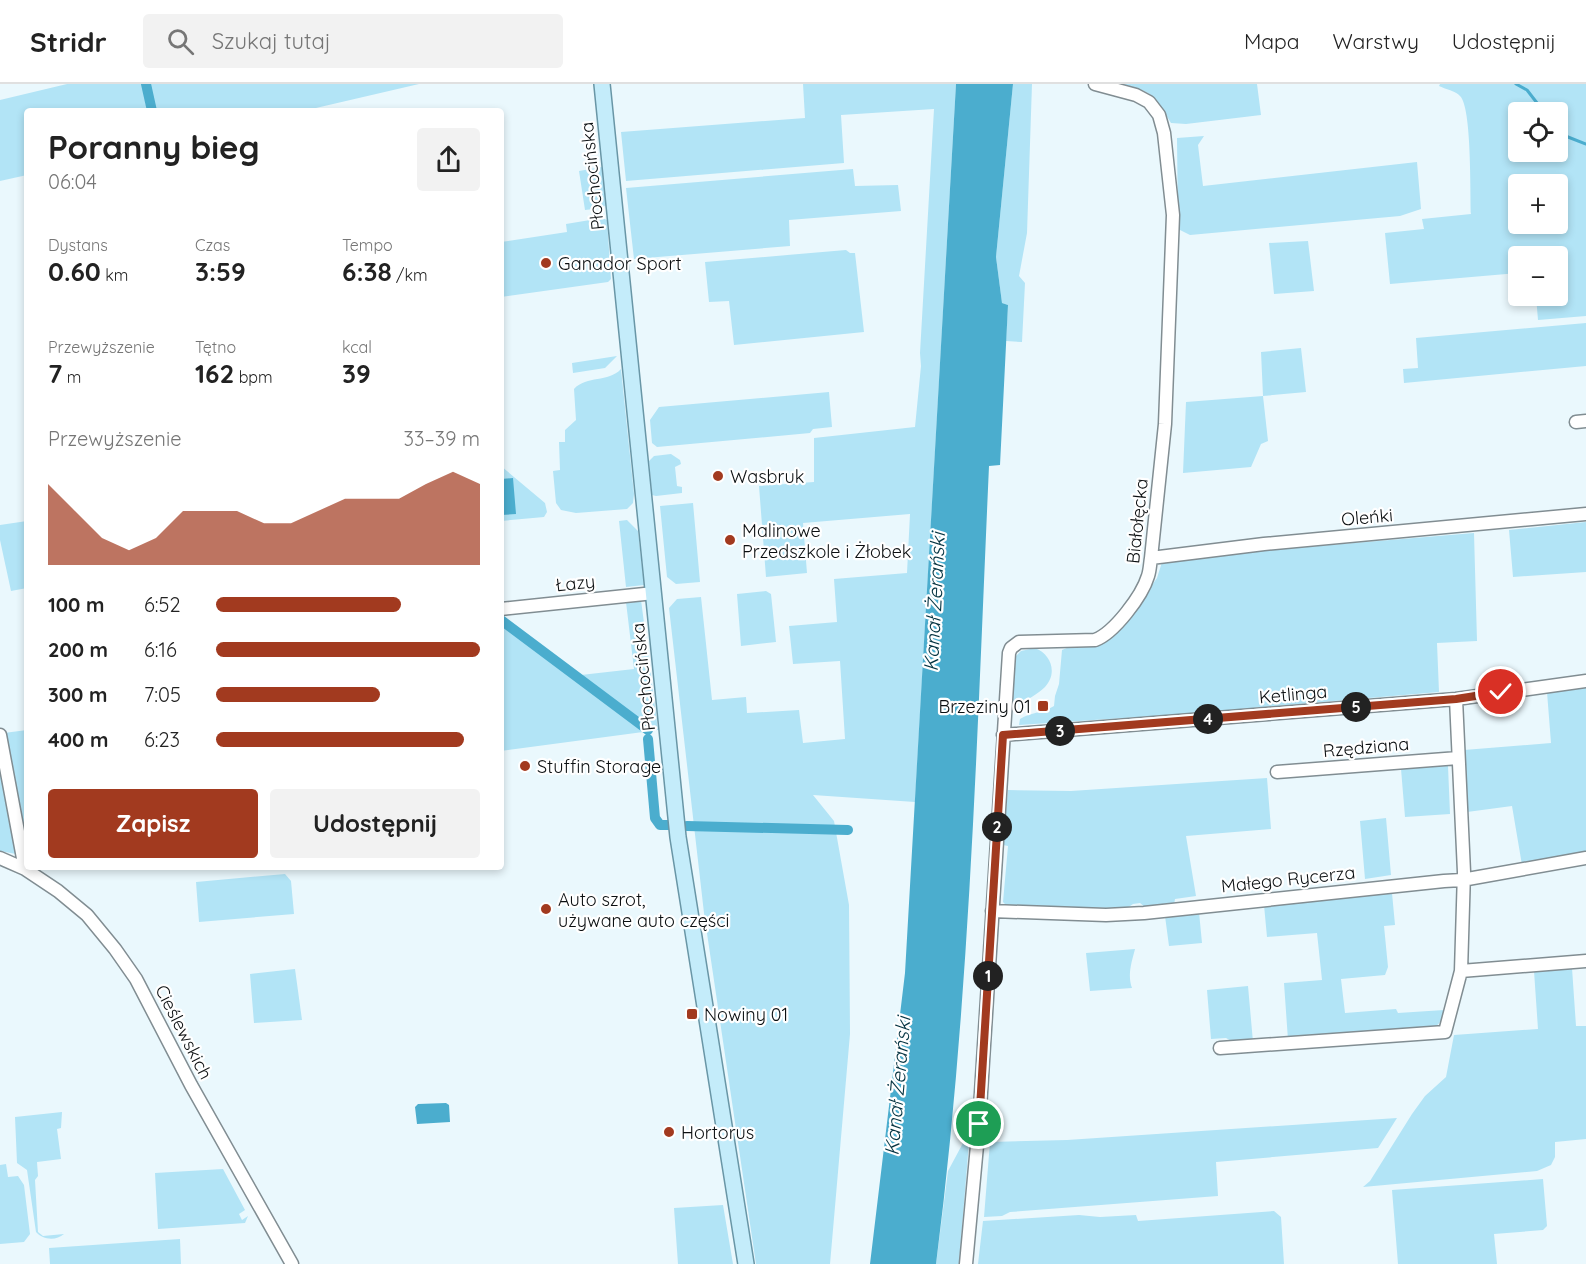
<!DOCTYPE html>
<html lang="pl">
<head>
<meta charset="utf-8">
<style>
  body { margin:0; font-family:Quicksand,sans-serif; background:#f2f2f2; color:#222; height:100vh; display:flex; flex-direction:column; font-size:22px; white-space:nowrap }
  * { box-sizing:border-box; margin:0 }
  p { font-size:20px; color:#767676 }
  .icon { flex:none; width:33px; height:33px; fill:none; stroke:currentColor; stroke-width:2; stroke-linecap:round; stroke-linejoin:round }
  .map { position:relative; flex:1; overflow:hidden }
  .details { position:absolute; left:24px; top:24px; width:480px; height:762px; display:flex; flex-direction:column; background:#fff; border-radius:6px; box-shadow:0 3px 9px #0003 }
  .details>* { flex:none }
  .controls { position:absolute; left:1508px; top:18px; display:grid; gap:12px }
  .controls a { display:grid; place-items:center; width:60px; height:60px; border-radius:6px; background:#fff; box-shadow:0 3px 9px #0003; font-size:30px }
  .pin { position:absolute; display:grid; place-items:center; width:51px; height:51px; color:#fff; margin:-26px; border:3px solid #fff; border-radius:50%; box-shadow:0 2px 6px #0007 }
  .km { position:absolute; width:30px; height:30px; margin:-15px; border-radius:50%; background:#222; color:#fff; font-size:16px; line-height:30px; text-align:center }
  .round { display:grid; place-items:center; flex:none; width:63px; height:63px; border-radius:6px; background:#f2f2f2 }
  .headline { display:flex; align-items:center; justify-content:space-between; height:102px; padding:0 24px }
  h1 { font-size:33px; font-weight:800; line-height:45px }
  .figures { display:grid; grid-template-columns:repeat(3,1fr); gap:9px; height:102px; padding:6px 24px }
  .figures div { display:grid; align-content:center }
  .figures b { font-size:26px; font-weight:800 }
  .figures small { font-size:16px; font-weight:400 }
  .figures p { font-size:16px }
  .chart { height:168px; padding:12px 24px }
  .chart p { display:flex; justify-content:space-between }
  .chart svg { width:100%; height:108px; margin-top:6px; fill:#a23a1f; opacity:.7 }
  .button { display:flex; gap:12px; margin-top:auto; padding:12px 24px }
  .button a { flex:1; height:69px; border-radius:6px; background:#a23a1f; color:#fff; font-size:24px; font-weight:800; line-height:69px; text-align:center }
  .button a+a { background:#f2f2f2; color:#222 }
  ul { padding:0 24px; list-style:none; font-size:20px }
  li { display:grid; grid-template-columns:96px 72px 1fr; align-items:center; height:45px }
  li i { height:15px; border-radius:8px; background:#a23a1f }
  header { display:flex; align-items:center; gap:36px; box-sizing:border-box; height:84px; padding:0 30px; background:#fff; border-bottom:2px solid #e0e0e0 }
  header strong { font-size:28px }
  nav { display:flex; gap:33px; margin-inline-start:auto; font-size:21px }
  .search { width:420px; height:54px; background:#f2f2f2; display:flex; align-items:center; gap:15px; box-sizing:border-box; padding:0 21px; border-radius:6px; color:#767676; font-size:22px }
  .map>svg:first-child { display:block }
  .green { fill:#b2e4f6; fill-rule:evenodd }
  .water { fill:#4badce }
  .lines { fill:none; stroke-linecap:round; stroke-linejoin:round }
  .stream { stroke:#4badce; stroke-width:3 }
  .canal { stroke:#4badce; stroke-width:10 }
  .minor-casing { stroke:#818d92; stroke-width:15 }
  .major-casing { stroke:#6996a6; stroke-width:18 }
  .minor { stroke:#fff; stroke-width:12 }
  .major { stroke:#c4ecfa; stroke-width:15 }
  .route-casing { stroke:#fff; stroke-width:12 }
  .route { stroke:#a23a1f; stroke-width:8 }
  .poi-dot { fill:#a23a1f; stroke:#fff; stroke-width:2 }
  .labels { text-anchor:middle; dominant-baseline:central; stroke-width:4.5; stroke-linejoin:round; paint-order:stroke }
  .street-label { font-size:18px; fill:#0b0f11; stroke:#fff }
  .poi-label { font-size:18px; fill:#0b0f11; stroke:#fff; text-anchor:start }
  .water-label { font-size:20px; font-style:italic; fill:#043341; stroke:#fff }
</style>
</head>
<body>
<header>
<strong>Stridr</strong>
<div class="search"><svg class="icon" aria-label="search" viewBox="0 0 24 24"><circle cx="10" cy="10" r="6"/><path d="M15 15l6 6"/></svg>Szukaj tutaj</div>
<nav><a>Mapa</a><a>Warstwy</a><a>Udostępnij</a></nav>
</header>
<div class="map">
<svg width="1586" height="1180" viewBox="0 0 1586 1180">
  <rect width="100%" height="100%" fill="#eaf8fd"/>
  <path class="green" d="M67 0H142L147 27H27V91L0 97V16Z
    M149 0H419L303 27H155Z
    M803 0H956L915 718 813 711 834 737 849 821 850 950 830 1180H756L704 829 669 524 677 515 701 513 712 616 746 613 747 629 799 626 803 659 845 655 840 577 793 580 789 542 837 538 834 495 907 489 910 430 803 439 807 489 766 493 759 402 814 398V354L915 343 921 282 920 269 934 25 841 31 844 79 626 97 621 48 805 34Z
    M1013 0H1032L1027 149 1019 192 1025 199 1022 258 1006 257 1008 221 1002 219 996 173Z
    M1121 0H1257L1261 31 1186 40 1171 39C1155 12 1153 7 1121 0Z
    M1440 0H1586V232L1538 236 1536 212H1557V172H1518V189L1390 200 1385 149 1424 145 1422 135 1471 130C1470 110 1472 23 1460 12 1456 7 1445 5 1439 2ZM1557 28V68H1518V28ZM1557 100V140H1518V100Z
    M1204 52 1198 61 1203 102 1417 78 1421 125 1400 132 1190 151 1178 145 1177 54Z
    M602 83 606 121 602 124 585 126 579 87Z
    M853 85 855 102 898 101 901 127 789 136 790 162 634 175 626 104Z
    M602 134 607 136 611 195 608 198 501 213V158L567 148 566 140Z
    M1308 157 1314 207 1274 210 1269 159Z
    M846 166 850 169H855L864 248 734 261 729 217 709 218 705 178Z
    M1586 239V282L1404 299 1403 285 1418 284 1416 254Z
    M1301 264 1306 308 1263 312 1268 357 1261 360 1251 383 1183 389 1186 318 1263 312 1261 268Z
    M617 272 605 284 573 289 572 279Z
    M621 285 634 410 633 419 627 425 576 429 561 426 556 419 553 387 560 386 559 358H565V346L576 336 574 305C587 291 608 299 621 285Z
    M829 308 832 343 813 345 810 349 657 363 652 359 650 336 659 323Z
    M671 370 680 376 681 380 675 383 677 402 682 403V409L656 412 652 411 649 377 654 372Z
    M501 382 545 419 547 428 544 433 501 437Z
    M693 419 700 498 676 500 667 493 660 422Z
    M627 436 638 447 644 501 626 503 619 437Z
    M27 437V504L11 507 0 456V441Z
    M1586 438V488L1513 493 1509 446Z
    M1474 449 1477 557 1437 559 1439 608 1183 630 1019 641 1020 635C1031 628 1043 629 1054 622L1055 612 1059 600 1062 566 1074 561 1103 558 1120 546 1157 494 1163 475Z
    M766 507 771 510 776 558 741 562 737 510Z
    M641 516 658 646 501 667V538L572 592 634 585 626 518Z
    M1035 564C1051 570 1058 589 1045 603 1037 611 1022 619 1011 623L1014 574 1021 567Z
    M1586 603V768L1522 781 1512 722 1467 728 1464 666 1551 659 1547 608Z
    M27 646V745L23 747 4 649Z
    M0 669 16 770 0 767Z
    M1448 682 1450 730 1405 733 1401 685Z
    M1267 694 1271 745 1186 752 1196 812 1175 815 1174 821 1145 823 1140 819 1133 820 1127 824 1008 823 1003 818 1008 762 1003 761 1008 706 1071 707Z
    M1386 734 1391 791 1365 795 1360 737Z
    M285 790 291 797 294 830 199 838 196 798Z
    M1392 809 1395 841 1384 842 1388 883 1385 891 1341 895 1345 929 1396 925 1398 929 1444 926C1444 935 1440 939 1433 945L1288 956 1284 899 1322 896 1317 849 1267 853 1264 821Z
    M1199 828 1202 859 1169 862 1165 832Z
    M1135 865C1132 877 1127 891 1132 904L1090 907 1086 869Z
    M1572 884 1576 942H1586V1055L1555 1058V1073L1551 1081 1537 1087 1363 1103 1370 1097 1412 1030 1425 1012 1446 993 1454 951 1538 945 1534 887Z
    M295 885 302 936 254 939 250 890Z
    M1248 902 1253 958 1237 960 1226 954 1211 955 1207 906Z
    M62 1028 61 1044 57 1045 61 1075 37 1078 38 1092 35 1096 38 1148 43 1152 64 1150C56 1157 43 1156 36 1148L27 1086 17 1079 15 1033Z
    M1397 1034 1378 1064 1216 1078 1218 1112 1010 1128 1002 1132 984 1133 990 1058 1067 1056Z
    M970 1046 959 1180H936L948 1087Z
    M6 1080 8 1093 18 1092 24 1101 30 1150 24 1158 0 1160V1081Z
    M223 1085 245 1126 239 1130 242 1136 248 1132 245 1139 158 1145 155 1089Z
    M1543 1095 1547 1142 1543 1146 1494 1150 1497 1180H1398L1392 1106Z
    M723 1121 733 1180H678L674 1124Z
    M1274 1127 1281 1133 1284 1180H978L983 1137 1079 1131 1100 1133 1136 1131 1138 1137Z
    M180 1155 181 1180H50L49 1164Z"/>
  <path class="water" d="M956 0H1013L996 173 1002 219 1008 221 1000 381 989 382C977 648 970 916 936 1180H870L905 889Z
    M513 394 516 430 501 431V395Z
    M446 1019 449 1021 450 1038 417 1040 415 1023 418 1020Z"/>
  <g class="lines">
    <path class="stream" d="M1516 0 1527 6 1544 28
      M1557 42 1568 53 1586 60"/>
    <path class="canal" d="M146 0 152 27
      M501 536 648 646
      M648 655 655 734 660 741H669
      M687 742 848 746"/>
    <defs>
      <path id="minor" d="M1576 338 1586 337
        M1151 474 1264 460 1586 430
        M501 525 654 509
        M0 651 25 785
        M1003 651 1456 615 1586 597
        M1277 688 1458 674
        M0 774 25 785 58 807 87 831 115 865 136 895 191 1001 292 1180
        M992 827 1106 831 1144 829 1444 797 1462 796 1586 774
        M1461 887 1586 877
        M1220 964 1445 948 1461 887 1464 788 1456 615
        M966 1180 979 1040 1009 569 1011 564 1019 558 1095 556C1114 549 1142 512 1148 492 1150 486 1150 480 1151 474L1165 340 1173 131 1164 49 1159 31 1149 18 1136 11 1095 0"/>
      <path id="major" d="M602 0 678 753 746 1180"/>
    </defs>
    <use href="#minor" class="minor-casing"/>
    <use href="#major" class="major-casing"/>
    <use href="#minor" class="minor"/>
    <use href="#major" class="major"/>
  </g>
  <g class="lines">
    <defs>
      <path id="route" d="M979 1040 1003 651 1456 615 1501 608"/>
    </defs>
    <use href="#route" class="route-casing"/>
    <use href="#route" class="route"/>
  </g>
  <g class="poi-dot">
    <circle cx="546" cy="179" r="6"/>
    <circle cx="718" cy="392" r="6"/>
    <circle cx="730" cy="456" r="6"/>
    <rect x="1037" y="616" width="12" height="12" rx="3"/>
    <circle cx="525" cy="682" r="6"/>
    <circle cx="546" cy="825" r="6"/>
    <rect x="686" y="924" width="12" height="12" rx="3"/>
    <circle cx="669" cy="1048" r="6"/>
  </g>
  <g class="labels">
    <g class="street-label">
      <text transform="translate(592 92) rotate(-96)">Płochocińska</text>
      <text transform="translate(1367 433) rotate(-5)">Oleńki</text>
      <text transform="translate(1137 437) rotate(-84)">Białołęcka</text>
      <text transform="translate(575 499) rotate(-6)">Łazy</text>
      <text transform="translate(643 593) rotate(-96)">Płochocińska</text>
      <text transform="translate(1293 610) rotate(-5)">Ketlinga</text>
      <text transform="translate(1366 663) rotate(-5)">Rzędziana</text>
      <text transform="translate(1288 795) rotate(-6)">Małego Rycerza</text>
      <text transform="translate(184 948) rotate(63)">Cieślewskich</text>
    </g>
    <g class="poi-label">
      <text x="558" y="179">Ganador Sport</text>
      <text x="730" y="392">Wasbruk</text>
      <text x="742" y="446">Malinowe<tspan x="742" dy="21">Przedszkole i Żłobek</tspan></text>
      <text x="1031" y="622" text-anchor="end">Brzeziny 01</text>
      <text x="537" y="682">Stuffin Storage</text>
      <text x="558" y="815">Auto szrot,<tspan x="558" dy="21">używane auto części</tspan></text>
      <text x="704" y="930">Nowiny 01</text>
      <text x="681" y="1048">Hortorus</text>
    </g>
    <g class="water-label">
      <text transform="translate(934 518) rotate(-87)">Kanał Żerański</text>
      <text transform="translate(897 1002) rotate(-85)">Kanał Żerański</text>
    </g>
  </g>
</svg>
<div class="controls">
<a><svg class="icon" aria-label="locate" viewBox="0 0 24 24"><circle cx="12" cy="12" r="6"/><path d="M12 2v4M12 18v4M2 12h4M18 12h4"/></svg></a>
<a>+</a>
<a>−</a>
</div>
<div class="pin" style="left:979px;top:1040px;background:#1e9e55"><svg class="icon" aria-label="arrive" viewBox="0 0 24 24"><path d="M6 21V4h12l-3 4 3 4H6"/></svg></div>
<div class="pin" style="left:1501px;top:608px;background:#d93025"><svg class="icon" aria-label="check" viewBox="0 0 24 24"><path d="M5 12l5 5 9-10"/></svg></div>
<b class="km" style="left:988px;top:892px">1</b>
<b class="km" style="left:997px;top:743px">2</b>
<b class="km" style="left:1060px;top:647px">3</b>
<b class="km" style="left:1208px;top:635px">4</b>
<b class="km" style="left:1356px;top:623px">5</b>
<section class="details">
<div class="headline"><div><h1>Poranny bieg</h1><p>06:04</p></div><a class="round"><svg class="icon" aria-label="share" viewBox="0 0 24 24"><path d="M12 15V3M7 8l5-5 5 5M5 13v7h14v-7"/></svg></a></div>
<div class="figures">
<div><p>Dystans</p><b>0.60<small> km</small></b></div>
<div><p>Czas</p><b>3:59</b></div>
<div><p>Tempo</p><b>6:38<small> /km</small></b></div>
</div>
<div class="figures">
<div><p>Przewyższenie</p><b>7<small> m</small></b></div>
<div><p>Tętno</p><b>162<small> bpm</small></b></div>
<div><p>kcal</p><b>39</b></div>
</div>
<div class="chart"><p><span>Przewyższenie</span>33–39 m</p>
<svg viewBox="0 0 160 44" preserveAspectRatio="none"><path d="M0 44V11L10 22L20 33L30 38L40 33L50 22L60 22L70 22L80 27L90 27L100 22L110 17L120 17L130 17L140 11L150 6L160 11V44z"/></svg>
</div>
<ul>
<li><b>100 m</b>6:52<i style="width:70%"></i></li>
<li><b>200 m</b>6:16<i style="width:100%"></i></li>
<li><b>300 m</b>7:05<i style="width:62%"></i></li>
<li><b>400 m</b>6:23<i style="width:94%"></i></li>
</ul>
<div class="button"><a>Zapisz</a><a>Udostępnij</a></div>
</section>
</div>
</body>
</html>
